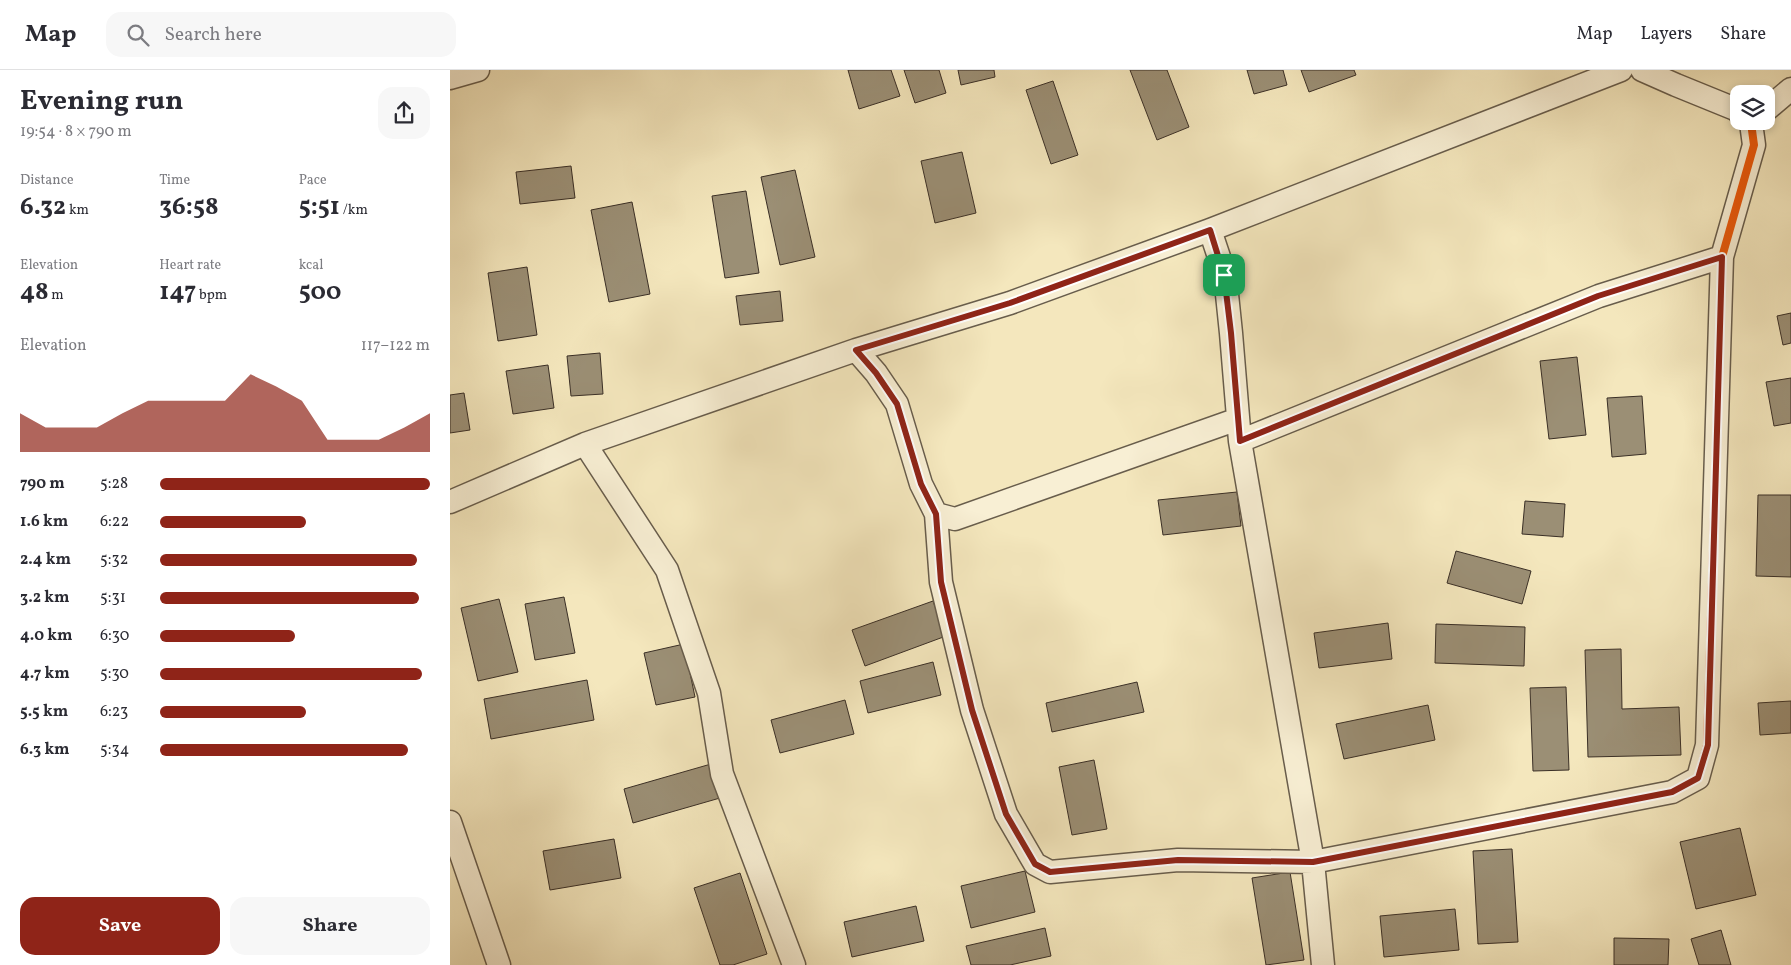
<!DOCTYPE html>
<html lang="en">
<head>
<meta charset="utf-8">
<style>
  body { margin:0; font-family:Vollkorn,serif; background:#f7f7f7; color:#2b2b33; height:100vh; display:flex; flex-direction:column; font-size:19px; white-space:nowrap }
  * { box-sizing:border-box; margin:0 }
  p { font-size:16px; color:#7c7c81 }
  .icon { flex:none; width:28px; height:28px; fill:none; stroke:currentColor; stroke-width:2; stroke-linecap:round; stroke-linejoin:round }
  .map { position:relative; flex:1; overflow:hidden }
  .drawer { display:flex; flex-direction:column; background:#fff; width:450px }
  .drawer>* { flex:none }
  .controls { position:absolute; left:1280px; top:15px; display:grid; gap:10px }
  .controls a { display:grid; place-items:center; width:45px; height:45px; border-radius:10px; background:#fff; box-shadow:0 2px 8px #0003; font-size:25px }
  .pin { position:absolute; display:grid; place-items:center; width:42px; height:42px; color:#fff; margin:-21px; border-radius:10px; box-shadow:0 2px 8px #0006 }
  .round { display:grid; place-items:center; flex:none; width:52px; height:52px; border-radius:15px; background:#f7f7f7 }
  .overview { display:flex; align-items:center; justify-content:space-between; height:85px; padding:0 20px }
  h1 { font-size:28px; font-weight:700; line-height:38px }
  .stats { display:grid; grid-template-columns:repeat(3,1fr); gap:8px; height:85px; padding:5px 20px }
  .stats div { display:grid; align-content:center }
  .stats b { font-size:25px; font-weight:700 }
  .stats small { font-size:14px; font-weight:400 }
  .stats p { font-size:14px }
  .chart { height:140px; padding:10px 20px }
  .chart p { display:flex; justify-content:space-between }
  .chart svg { width:100%; height:90px; margin-top:5px; fill:#8f2418; opacity:.7 }
  .button { display:flex; gap:10px; margin-top:auto; padding:10px 20px }
  .button a { flex:1; height:58px; border-radius:15px; background:#8f2418; color:#fff; font-size:20px; font-weight:700; line-height:58px; text-align:center }
  .button a+a { background:#f7f7f7; color:#2b2b33 }
  ul { padding:0 20px; list-style:none; font-size:16px }
  li { display:grid; grid-template-columns:80px 60px 1fr; align-items:center; height:38px }
  li i { height:12px; border-radius:6px; background:#8f2418 }
  header { display:flex; align-items:center; gap:30px; box-sizing:border-box; height:70px; padding:0 25px; background:#fff; border-bottom:1px solid #e1e1e2 }
  header strong { font-size:24px }
  nav { display:flex; gap:28px; margin-inline-start:auto; font-size:18px }
  .search { width:350px; height:45px; background:#f7f7f7; display:flex; align-items:center; gap:12px; box-sizing:border-box; padding:0 18px; border-radius:15px; color:#7c7c81; font-size:19px }
  main { display:flex; flex:1; min-height:0 }
  .map>svg:first-child { display:block }
  .building { fill:#9b8f75; stroke:#3a2f26 }
  .lines { fill:none; stroke-linecap:round; stroke-linejoin:round }
  .minor-casing { stroke:#685d4c; stroke-width:25 }
  .minor { stroke:#f8efd4; stroke-width:22 }
  .cycleway-casing { stroke:#f8efd4; stroke-width:11 }
  .cycleway { stroke:#e8590c; stroke-width:8 }
  .route-casing { stroke:#fff; stroke-width:10 }
  .route { stroke:#8f2418; stroke-width:6 }
</style>
</head>
<body>
<header>
<strong>Map</strong>
<div class="search"><svg class="icon" aria-label="search" viewBox="0 0 24 24"><circle cx="10" cy="10" r="6"/><path d="M15 15l6 6"/></svg>Search here</div>
<nav><a>Map</a><a>Layers</a><a>Share</a></nav>
</header>
<main>
<section class="drawer">
<div class="overview"><div><h1>Evening run</h1><p>19:54 · 8 × 790 m</p></div><a class="round"><svg class="icon" aria-label="share" viewBox="0 0 24 24"><path d="M12 15V3M7 8l5-5 5 5M5 13v7h14v-7"/></svg></a></div>
<div class="stats">
<div><p>Distance</p><b>6.32<small> km</small></b></div>
<div><p>Time</p><b>36:58</b></div>
<div><p>Pace</p><b>5:51<small> /km</small></b></div>
</div>
<div class="stats">
<div><p>Elevation</p><b>48<small> m</small></b></div>
<div><p>Heart rate</p><b>147<small> bpm</small></b></div>
<div><p>kcal</p><b>500</b></div>
</div>
<div class="chart"><p><span>Elevation</span>117–122 m</p>
<svg viewBox="0 0 160 44" preserveAspectRatio="none"><path d="M0 44V25L10 32L20 32L30 32L40 25L50 19L60 19L70 19L80 19L90 6L100 12L110 19L120 38L130 38L140 38L150 32L160 25V44z"/></svg>
</div>
<ul>
<li><b>790 m</b>5:28<i style="width:100%"></i></li>
<li><b>1.6 km</b>6:22<i style="width:54%"></i></li>
<li><b>2.4 km</b>5:32<i style="width:95%"></i></li>
<li><b>3.2 km</b>5:31<i style="width:96%"></i></li>
<li><b>4.0 km</b>6:30<i style="width:50%"></i></li>
<li><b>4.7 km</b>5:30<i style="width:97%"></i></li>
<li><b>5.5 km</b>6:23<i style="width:54%"></i></li>
<li><b>6.3 km</b>5:34<i style="width:92%"></i></li>
</ul>
<div class="button"><a>Save</a><a>Share</a></div>
</section>
<div class="map">
<svg width="1341" height="895" viewBox="0 0 1341 895">
  <rect width="100%" height="100%" fill="#f4e7bd"/>
  <filter id="stains"><feTurbulence type="fractalNoise" baseFrequency=".004" numOctaves="4"/><feColorMatrix values="0 0 0 0 .2 0 0 0 0 .09 0 0 0 0 .02 0 0 0 .5 -.17"/></filter>
  <radialGradient id="worn" r=".72"><stop offset=".6" stop-color="#630" stop-opacity="0"/><stop offset="1" stop-color="#630" stop-opacity=".3"/></radialGradient>
  <path class="building" d="M398 0H441L450 26 409 39Z
    M454 0H489L496 23 465 33Z
    M508 0H544L545 7 511 15Z
    M680 0H717L739 57 707 70Z
    M797 0H833L837 15 804 24Z
    M851 0H904L906 5 859 22Z
    M603 11 628 85 601 94 576 20Z
    M512 82 526 143 485 153 471 91Z
    M121 96 125 128 70 134 66 102Z
    M345 100 365 187 330 195 311 107Z
    M296 121 309 203 275 208 262 126Z
    M182 132 200 224 159 232 141 140Z
    M77 197 87 265 48 271 38 203Z
    M330 221 333 251 290 255 286 226Z
    M1341 243V273L1333 275 1327 246Z
    M150 283 153 324 121 326 117 286Z
    M1127 287 1136 365 1099 369 1090 291Z
    M98 295 104 338 63 344 56 301Z
    M1341 308V353L1324 356 1316 312Z
    M14 323 20 360 0 363V325Z
    M1192 326 1196 384 1162 387 1157 328Z
    M787 422 791 456 713 465 708 430Z
    M1308 425H1341V507L1306 506Z
    M1075 431 1115 434 1113 467 1072 464Z
    M1006 481 1081 501 1072 534 997 513Z
    M114 527 125 583 85 590 75 534Z
    M49 529 68 602 28 611 11 538Z
    M483 531 496 566 415 596 402 560Z
    M938 553 942 589 869 598 864 563Z
    M986 554 1075 557 1074 596 985 593Z
    M234 574 245 627 206 635 194 583Z
    M1171 579 1172 639 1229 637 1231 685 1138 687 1135 580Z
    M483 592 491 625 418 643 410 611Z
    M137 610 144 650 41 669 34 629Z
    M687 612 694 642 602 662 596 633Z
    M1116 617 1119 700 1083 701 1080 618Z
    M395 630 404 664 330 683 321 650Z
    M1341 631V663L1310 665 1308 633Z
    M978 635 985 670 894 689 886 654Z
    M644 690 657 759 622 765 609 697Z
    M261 694 270 728 183 753 174 719Z
    M1290 758 1306 825 1246 839 1230 772Z
    M164 769 171 808 100 820 93 781Z
    M1062 779 1068 872 1028 874 1023 781Z
    M575 801 585 842 521 858 511 816Z
    M840 802 854 890 816 895 802 808Z
    M290 803 317 884 283 895H270L244 818Z
    M466 836 474 871 402 887 394 852Z
    M1005 839 1009 880 934 887 930 846Z
    M595 858 601 886 560 895H521L516 876Z
    M1271 860 1281 895H1249L1241 869Z
    M1164 868 1219 869 1218 895H1164Z"/>
  <g class="lines">
    <defs>
      <path id="minor" d="M1192 0 1226 15 1285 39 1289 42
        M0 8 28 0
        M1316 40 1341 19
        M760 160 775 205 781 263 790 371 863 792 873 895
        M406 280 426 303 447 334 471 414 486 444 491 512 522 640 556 744 585 794 600 802 728 790 863 792 1222 722 1248 708 1257 675 1272 187 1304 75 1301 53 1300 51
        M790 371 1149 226 1272 187
        M135 374 217 500 259 623 272 704 344 895
        M0 432 135 374 406 280 560 233 760 160 1171 0
        M486 444 505 449 788 349
        M0 752 49 895"/>
    </defs>
    <use href="#minor" class="minor-casing"/>
    <use href="#minor" class="minor"/>
    <defs>
      <path id="cycleway" d="M406 280 426 303 447 334 471 414 486 444 491 512 522 640 556 744 585 794 600 802 728 790 863 792 1222 722 1248 708 1257 675 1272 187 1304 75 1301 53 1300 51"/>
    </defs>
    <use href="#cycleway" class="cycleway-casing"/>
    <use href="#cycleway" class="cycleway"/>
  </g>
  <g class="lines">
    <defs>
      <path id="route" d="M760 160 774 205 781 263 790 371 1148 226 1272 187 1258 675 1248 708 1222 722 863 792 728 790 600 802 585 794 556 744 522 640 491 512 486 444 471 414 447 334 426 303 406 280 560 233Z"/>
    </defs>
    <use href="#route" class="route-casing"/>
    <use href="#route" class="route"/>
  </g>
  <rect width="100%" height="100%" filter="url(#stains)"/>
  <rect width="100%" height="100%" fill="url(#worn)"/>
</svg>
<div class="controls">
<a><svg class="icon" aria-label="layers" viewBox="0 0 24 24"><path d="M12 4l9 5-9 5-9-5zM3 14l9 5 9-5"/></svg></a>
</div>
<div class="pin" style="left:774px;top:205px;background:#1e9e55"><svg class="icon" aria-label="arrive" viewBox="0 0 24 24"><path d="M6 21V4h12l-3 4 3 4H6"/></svg></div>
</div>
</main>
</body>
</html>
